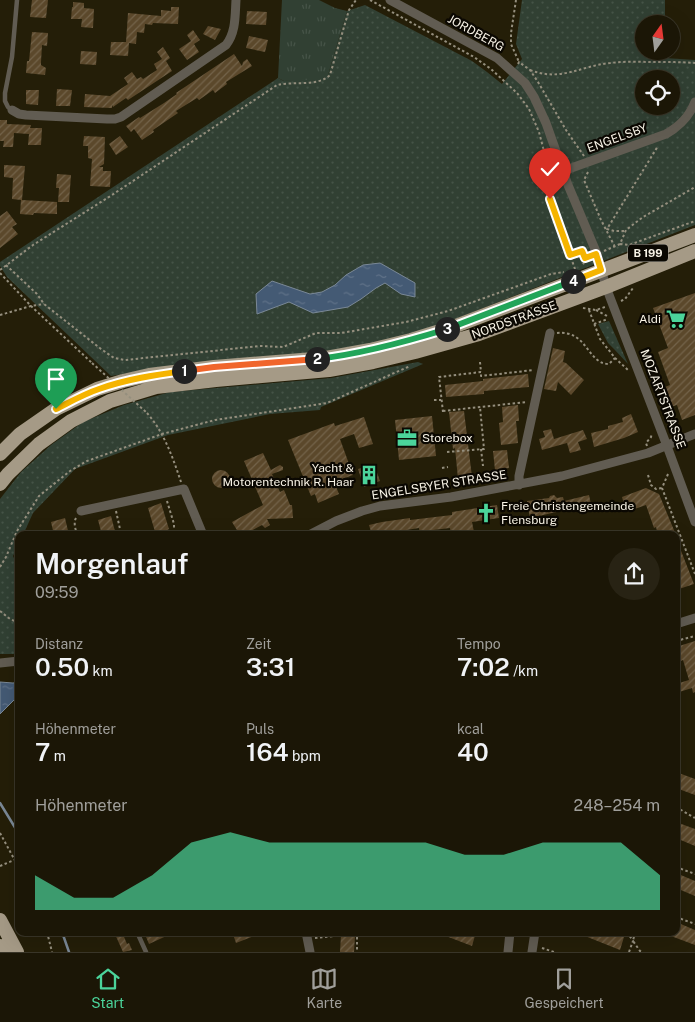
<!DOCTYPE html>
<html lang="de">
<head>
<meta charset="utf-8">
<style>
  body { margin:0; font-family:"Public Sans",sans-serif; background:#282314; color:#f1f3f6; height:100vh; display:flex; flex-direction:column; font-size:19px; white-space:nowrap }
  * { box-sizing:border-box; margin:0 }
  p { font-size:16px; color:#a09f9b }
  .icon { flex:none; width:28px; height:28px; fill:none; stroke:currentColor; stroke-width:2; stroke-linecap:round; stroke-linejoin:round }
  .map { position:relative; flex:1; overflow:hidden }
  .sheet { position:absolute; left:15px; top:531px; width:665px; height:405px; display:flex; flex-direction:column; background:#1b1606; border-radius:10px; box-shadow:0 5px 20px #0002,0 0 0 1px #393528 }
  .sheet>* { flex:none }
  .needle { width:32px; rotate:14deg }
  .controls { position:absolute; left:635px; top:15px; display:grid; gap:10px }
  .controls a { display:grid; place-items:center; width:45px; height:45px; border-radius:50%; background:#1b1606; box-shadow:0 5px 20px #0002,0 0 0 1px #393528; font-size:25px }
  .pin { position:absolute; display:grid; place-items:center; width:42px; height:42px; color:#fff; margin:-51px -21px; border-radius:50% 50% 50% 0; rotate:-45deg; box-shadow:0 0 5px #0007 }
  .pin .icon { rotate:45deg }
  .km { position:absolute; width:25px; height:25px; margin:-12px; border-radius:50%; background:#222; color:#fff; font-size:14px; line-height:25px; text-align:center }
  .round { display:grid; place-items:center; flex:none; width:52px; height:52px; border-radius:26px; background:#282314 }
  .overview { display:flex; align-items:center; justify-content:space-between; height:85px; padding:0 20px }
  h1 { font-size:28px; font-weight:600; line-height:38px }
  .metrics { display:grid; grid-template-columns:repeat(3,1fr); gap:8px; height:85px; padding:5px 20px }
  .metrics div { display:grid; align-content:center }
  .metrics b { font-size:25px; font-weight:600 }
  .metrics small { font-size:14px; font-weight:400 }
  .metrics p { font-size:14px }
  .chart { height:140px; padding:10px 20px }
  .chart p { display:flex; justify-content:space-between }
  .chart svg { width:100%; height:90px; margin-top:5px; fill:#4bd49b; opacity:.7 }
  .menu { display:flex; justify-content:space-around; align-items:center; height:70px; border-top:1px solid #393528; background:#1b1606; font-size:14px; color:#a09f9b }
  .menu a { display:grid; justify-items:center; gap:2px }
  .menu .active { color:#4bd49b }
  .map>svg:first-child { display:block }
  .grass { fill:url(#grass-dots); fill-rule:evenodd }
  .park { fill:url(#park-tufts) }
  .water { fill:url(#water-ripples); stroke:#7a8896 }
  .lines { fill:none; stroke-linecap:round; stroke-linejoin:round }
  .stream { stroke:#7a8896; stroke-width:2.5 }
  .building { fill:url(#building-hatch) }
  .path { stroke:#958f7e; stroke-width:2; stroke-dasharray:2.5 2.5; stroke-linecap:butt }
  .lane { stroke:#615c52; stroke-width:4.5 }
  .street { stroke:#615c52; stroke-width:9 }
  .primary { stroke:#a59a86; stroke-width:14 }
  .path-bridge { stroke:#958f7e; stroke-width:2; stroke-dasharray:2.5 2.5; stroke-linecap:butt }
  .split-1-casing { stroke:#fff; stroke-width:10 }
  .split-2-casing { stroke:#fff; stroke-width:10 }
  .split-3-casing { stroke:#fff; stroke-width:10 }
  .split-4-casing { stroke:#fff; stroke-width:10 }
  .split-5-casing { stroke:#fff; stroke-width:10 }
  .split-1 { stroke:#f5b400; stroke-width:6 }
  .split-2 { stroke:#f0652b; stroke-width:6 }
  .split-3 { stroke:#22a559; stroke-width:6 }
  .split-4 { stroke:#22a559; stroke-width:6 }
  .split-5 { stroke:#f5b400; stroke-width:6 }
  .labels { text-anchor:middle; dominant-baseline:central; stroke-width:4.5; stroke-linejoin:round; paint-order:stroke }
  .shield { fill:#0b0802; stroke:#b1aca2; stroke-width:1 }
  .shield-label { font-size:11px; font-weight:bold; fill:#f8f3e6 }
  .street-label { font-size:12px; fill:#f8f3e6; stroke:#0b0802 }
  .poi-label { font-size:12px; fill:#f8f3e6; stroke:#0b0802; text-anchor:end }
</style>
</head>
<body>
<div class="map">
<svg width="695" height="952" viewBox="0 0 695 952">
  <defs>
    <pattern id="grass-dots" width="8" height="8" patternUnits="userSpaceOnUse" patternTransform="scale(1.25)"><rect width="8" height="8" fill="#314033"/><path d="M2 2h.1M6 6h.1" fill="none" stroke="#455347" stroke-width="1.8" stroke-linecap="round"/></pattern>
    <pattern id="park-tufts" width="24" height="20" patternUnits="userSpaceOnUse" patternTransform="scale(1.25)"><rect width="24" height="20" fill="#314033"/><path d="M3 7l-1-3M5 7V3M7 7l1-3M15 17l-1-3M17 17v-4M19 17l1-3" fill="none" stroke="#455347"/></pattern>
    <pattern id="water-ripples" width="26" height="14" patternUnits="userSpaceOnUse" patternTransform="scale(1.25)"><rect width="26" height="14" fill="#445a74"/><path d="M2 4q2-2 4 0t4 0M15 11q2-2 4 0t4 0" fill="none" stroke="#607288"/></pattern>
    <pattern id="building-hatch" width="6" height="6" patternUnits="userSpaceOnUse" patternTransform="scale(1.25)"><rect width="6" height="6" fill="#5b482b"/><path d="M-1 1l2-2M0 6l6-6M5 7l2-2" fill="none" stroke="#73634a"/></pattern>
  </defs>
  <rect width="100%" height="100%" fill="#241e08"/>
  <path class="grass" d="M522 0H665V24H644V51H664L665 58 695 60V225L445 323 380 343 311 354 193 363 111 376 7 277 0 266V262L278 78 284 81 328 75 347 11 365 5 472 61 487 72 502 84 522 59 516 44ZM644 79H671V106H644Z
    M609 321 628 364 614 349 608 343 598 324Z
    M418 362 423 364 321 407 320 410 270 414 168 435 75 469 33 513 23 535H19V544L13 556 19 570V654H0V499L21 472 51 445 83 422 124 405 170 392 331 378Z"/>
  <path class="park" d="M282 0H319L335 8 347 11 328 75 322 79 284 81 278 78Z"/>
  <path class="water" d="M380 263 415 283V297L401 294 385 283 376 288 361 299 348 307 313 313 289 302 257 314 256 294 272 281 310 294 322 292 335 285 346 275 363 265Z
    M0 682 13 683 19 682V695L0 714Z"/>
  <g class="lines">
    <path class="stream" d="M0 803 19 834
      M62 932 69 952"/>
  </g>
  <path class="building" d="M32 0H48L46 18 30 17Z
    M73 2 84 3V8L94 9 93 28 81 27 82 19H71L72 7H73Z
    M171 7H179L178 24 153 23 152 25 145 24 144 33 137 32 136 44 129 43 128 56 110 55 111 42H126L128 13 161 16V10L171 11Z
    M247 11 267 12 266 25 246 24Z
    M208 26 221 29 215 40 203 34Z
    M193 30 200 40 194 44 199 52 187 60 179 49 191 41 187 35Z
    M32 32 48 33 47 46 42 45 41 62V65L46 68 45 75 26 73 27 61H29Z
    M249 36 268 40 265 52 246 48Z
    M163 47 170 58 166 61 172 71 128 100 126 98 113 107 112 105V108L84 107 85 94 110 96 128 84 124 78 132 72 137 79 141 77 143 79 157 70 154 64 162 59 157 52Z
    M81 51 97 52 96 65 80 64Z
    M234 54 242 66 243 62 247 59 252 66 226 82 227 84 215 93 213 90 199 100 197 98 176 111 178 113 153 130 154 132 142 140 134 129 131 132 126 126 139 117 140 118 164 103 177 94 176 93Z
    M57 89 72 90 70 106H56Z
    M26 90H39L38 105 26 104Z
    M0 120H7V124L31 125 30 128H42L41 145H28L29 134 14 133 13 147H3L4 141H0Z
    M84 136 105 137 104 164 99 167H103V171H111L110 187 90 186 92 159 88 158V146H83Z
    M120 136 128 147 116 155 109 144Z
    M4 165 25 166 22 200 57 202V214L34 213 33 215 20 214 21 200 12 199 13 178 4 177Z
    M57 174 71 175 69 202H58L59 188H56Z
    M7 211 17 224 12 227 18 234 0 248V216Z
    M695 293V415L682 420 677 405 667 408 660 389 670 385 658 352 668 348 653 308Z
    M553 348 565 351 563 362 566 363 584 380 571 395 558 382 556 391 544 389Z
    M528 374 529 387 484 391V394L446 397 445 385 483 381V379Z
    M518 405 519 421H516L518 443 501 445 499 423 503 422 502 407Z
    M464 411 472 477 458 479 455 448 453 449 449 412Z
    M631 414 638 432 624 438 594 447 591 433 608 429V426L623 422 622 418Z
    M432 416 436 456 399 460 395 420Z
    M364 417 373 444 359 448 354 434 340 439 353 475 334 482 339 494 318 503 315 494 311 496 288 440 334 423 335 426Z
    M551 429 554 439 583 430 587 439 578 442 581 450 570 453 567 443 542 450 539 439 545 437 543 431Z
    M507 450 509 468 495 470 493 451Z
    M263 453 271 470 278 466 280 465 283 467V470L272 474 280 492 284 490 290 505H292L293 518 267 519 270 525 265 528 262 525 243 535H240L232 522 263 505 244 461Z
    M374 464 380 481 364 487 358 469Z
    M212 479a9 9 0 1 1 18 0a9 9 0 1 1-18 0Z
    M646 488 659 494 676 535H658L656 527 654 528 646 505 626 512 622 497Z
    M554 495 557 498 563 497 564 501 589 495 591 504 530 518 527 501 549 498 550 496Z
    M161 503 169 529 167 530 169 535H156L148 508Z
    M497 505 499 518 472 522 474 532 463 533 464 535H451L450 528 433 530 434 535H420L419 528 400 531V535H372L369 525 382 522 410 518V520L452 515V512Z
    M111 516 116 535H102L98 520Z
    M65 518 69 535H54L51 522Z
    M676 538 694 584 679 589 676 583Z
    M695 641V692L693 693 692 688 676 693V684L689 680 683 660 676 663V647Z
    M676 772 695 779V795L676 788Z
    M676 822 695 829V846L676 838Z
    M676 873 695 881V896L676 888Z
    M676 922 695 930V945L663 933 676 932Z
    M114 932H122L127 944 129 943 132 950 123 952Z
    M144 932H175L149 944Z
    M237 932H262V933L236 943 233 934Z
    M438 932H476L472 946 438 933Z
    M575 932H613L624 937 620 950Z
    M341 935 355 936 354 952H340Z"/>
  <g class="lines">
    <path class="path" d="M370 0 474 57 491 69 517 93 529 109 539 132 545 155 550 199 575 269
      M516 0 511 33V44L519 62
      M518 64 519 62 530 70 538 82 566 130 584 156
      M530 70C561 82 580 66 610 63 625 61 641 62 656 62 669 62 682 62 695 63
      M588 172 584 180 601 220 615 247
      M551 185 560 187
      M624 231H614L607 229 658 146
      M620 244 629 245 695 221
      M604 251 620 244 626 230 643 217 695 187
      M570 255 583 251C585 257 586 260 582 266
      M6 265 37 294 44 304 101 349 114 358 125 360 260 346 283 347 316 333H341L406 322 448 311 551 274 564 272
      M0 270 33 245 112 195 277 85C293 81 318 87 330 75L349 10 356 0
      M0 273 31 306 92 363
      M621 301 625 299 633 288
      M583 308 596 310 605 307
      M589 310 600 339 615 358 628 370
      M596 310 607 316
      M0 315 31 306 44 304
      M594 324 608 319
      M557 333C588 330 587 364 609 364L615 358
      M480 362 481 372
      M434 400H441
      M443 411 527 402
      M443 412 439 377 481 372V376L534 370
      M147 413C164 432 173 458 181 482
      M647 446 646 443 651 437 652 433
      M481 449 483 466
      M447 452 484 449 480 407
      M442 468 448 467
      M668 474 662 488 695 574
      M648 475 651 485 656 489 662 488
      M167 501 174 524V535
      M116 511 120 529 123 535
      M76 518C73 523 76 530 77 535
      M0 567 6 557 17 531 39 496 70 471 87 461 162 434 215 420 327 403 410 366
      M0 611 10 619 19 623
      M676 641 695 636
      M676 807 695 818
      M0 833 19 868
      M0 866 14 860
      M676 867 695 874
      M676 917 695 924
      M47 932 52 952
      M357 932V952
      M627 932 633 941 629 952
      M635 932 633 941 640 951 642 952
      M315 938 335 936 342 932
      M542 948 554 952"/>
    <path class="lane" d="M12 110 8 107 5 101V93L12 57 17 0
      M137 932 146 952"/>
    <path class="street" d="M390 0 497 58 525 83 534 97 546 123 568 185 597 254 606 287 667 446 695 522
      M12 110 19 114 26 115 107 119H115L121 117 226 45C236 32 235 16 236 0
      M563 171 666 134C680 126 689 117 695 102
      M519 485V476L550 333
      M81 511 184 489 203 535
      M309 535 336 521 362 511 380 506 451 497 562 476 648 453 695 434
      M676 624 695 618
      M0 663 19 661
      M306 932 310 952
      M508 952 510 932
      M532 952 535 932"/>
    <path class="primary" d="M0 454 20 434 56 409 97 389 123 381 149 375 214 367 326 358 370 350 411 340 453 327 695 235
      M0 484 8 474 39 444 71 421 110 401 156 387 216 380 329 370 373 362 415 352 479 334 606 287 695 251
      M0 920 17 952
      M0 946 3 952"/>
    <path class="path-bridge" d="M92 363 147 413"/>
  </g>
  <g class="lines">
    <defs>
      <path id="split-1" d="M56 409C70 402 84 394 99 389 127 379 155 375 184 371"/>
      <path id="split-2" d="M184 371 214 367 317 359"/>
      <path id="split-3" d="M317 359C361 354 405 342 447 329"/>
      <path id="split-4" d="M447 329 573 281"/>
      <path id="split-5" d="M550 199 570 255 582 251 585 258 596 254 601 270 573 281"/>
    </defs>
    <use href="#split-1" class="split-1-casing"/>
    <use href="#split-2" class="split-2-casing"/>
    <use href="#split-3" class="split-3-casing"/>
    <use href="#split-4" class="split-4-casing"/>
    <use href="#split-5" class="split-5-casing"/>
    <use href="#split-1" class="split-1"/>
    <use href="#split-2" class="split-2"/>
    <use href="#split-3" class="split-3"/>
    <use href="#split-4" class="split-4"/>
    <use href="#split-5" class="split-5"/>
  </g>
  <defs>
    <symbol id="supermarket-bare" viewBox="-9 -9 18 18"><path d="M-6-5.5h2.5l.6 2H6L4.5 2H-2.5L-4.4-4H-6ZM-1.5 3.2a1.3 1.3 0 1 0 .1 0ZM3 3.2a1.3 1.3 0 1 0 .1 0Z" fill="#4bd49b" stroke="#0b0802" stroke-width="2.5" paint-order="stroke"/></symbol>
    <symbol id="office-bare" viewBox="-9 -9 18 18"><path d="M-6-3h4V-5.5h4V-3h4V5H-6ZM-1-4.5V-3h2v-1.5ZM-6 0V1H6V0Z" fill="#4bd49b" stroke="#0b0802" stroke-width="2.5" paint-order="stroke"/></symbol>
    <symbol id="building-bare" viewBox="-9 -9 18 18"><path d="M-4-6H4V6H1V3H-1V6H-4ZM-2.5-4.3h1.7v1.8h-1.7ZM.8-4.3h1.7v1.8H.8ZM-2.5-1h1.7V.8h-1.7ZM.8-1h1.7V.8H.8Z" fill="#4bd49b" stroke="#0b0802" stroke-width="2.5" paint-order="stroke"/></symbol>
    <symbol id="church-bare" viewBox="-9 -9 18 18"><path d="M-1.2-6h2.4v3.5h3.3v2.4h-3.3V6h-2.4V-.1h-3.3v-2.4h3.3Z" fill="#4bd49b" stroke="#0b0802" stroke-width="2.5" paint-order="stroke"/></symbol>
  </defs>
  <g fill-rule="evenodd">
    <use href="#supermarket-bare" x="662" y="305" width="28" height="28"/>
    <use href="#office-bare" x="393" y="424" width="28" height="28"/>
    <use href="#building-bare" x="355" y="461" width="28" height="28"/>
    <use href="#church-bare" x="472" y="499" width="28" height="28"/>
  </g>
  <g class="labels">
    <rect class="shield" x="628" y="244.5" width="40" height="17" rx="4"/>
    <g class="shield-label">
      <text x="648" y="253">B 199</text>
    </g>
    <g class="street-label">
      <text transform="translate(476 33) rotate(29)">JORDBERG</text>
      <text transform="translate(617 138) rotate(-20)">ENGELSBY</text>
      <text transform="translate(514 320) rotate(-20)">NORDSTRASSE</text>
      <text transform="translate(663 399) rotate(69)">MOZARTSTRASSE</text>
      <text transform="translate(439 485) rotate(-9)">ENGELSBYER STRASSE</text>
    </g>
    <g class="poi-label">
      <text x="661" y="319">Aldi</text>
      <text x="422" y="438" text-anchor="start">Storebox</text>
      <text x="354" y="468">Yacht &amp;<tspan x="354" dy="14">Motorentechnik R. Haar</tspan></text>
      <text x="501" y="506" text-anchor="start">Freie Christengemeinde<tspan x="501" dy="14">Flensburg</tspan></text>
    </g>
  </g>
</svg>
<div class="controls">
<a><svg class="needle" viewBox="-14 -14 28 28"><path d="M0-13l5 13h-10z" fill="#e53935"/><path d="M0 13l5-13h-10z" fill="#a09f9b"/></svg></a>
<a><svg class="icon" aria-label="locate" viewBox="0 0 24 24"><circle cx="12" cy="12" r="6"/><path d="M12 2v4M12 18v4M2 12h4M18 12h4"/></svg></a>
</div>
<div class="pin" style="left:56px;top:409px;background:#1e9e55"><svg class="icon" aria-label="arrive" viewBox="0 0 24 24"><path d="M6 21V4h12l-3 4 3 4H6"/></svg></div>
<div class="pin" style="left:550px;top:199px;background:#d93025"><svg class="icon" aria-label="check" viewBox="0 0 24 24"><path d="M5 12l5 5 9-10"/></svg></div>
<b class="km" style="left:184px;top:371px">1</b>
<b class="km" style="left:317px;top:359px">2</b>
<b class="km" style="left:447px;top:329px">3</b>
<b class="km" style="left:573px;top:281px">4</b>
<section class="sheet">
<div class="overview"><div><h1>Morgenlauf</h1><p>09:59</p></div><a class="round"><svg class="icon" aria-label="share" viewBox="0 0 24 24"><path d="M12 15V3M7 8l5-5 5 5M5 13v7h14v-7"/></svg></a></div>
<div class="metrics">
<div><p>Distanz</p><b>0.50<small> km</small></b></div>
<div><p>Zeit</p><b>3:31</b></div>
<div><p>Tempo</p><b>7:02<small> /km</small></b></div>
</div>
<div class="metrics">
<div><p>Höhenmeter</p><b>7<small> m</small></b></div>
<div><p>Puls</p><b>164<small> bpm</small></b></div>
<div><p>kcal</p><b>40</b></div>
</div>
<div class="chart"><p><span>Höhenmeter</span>248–254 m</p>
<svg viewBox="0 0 160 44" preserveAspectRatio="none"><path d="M0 44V27L10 38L20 38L30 27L40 11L50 6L60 11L70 11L80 11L90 11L100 11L110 17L120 17L130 11L140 11L150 11L160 27V44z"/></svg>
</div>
</section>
</div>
<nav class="menu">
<a class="active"><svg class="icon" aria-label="home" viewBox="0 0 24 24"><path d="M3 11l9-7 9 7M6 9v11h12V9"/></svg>Start</a>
<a><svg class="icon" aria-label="map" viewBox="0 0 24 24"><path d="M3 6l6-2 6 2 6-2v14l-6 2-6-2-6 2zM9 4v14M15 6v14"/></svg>Karte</a>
<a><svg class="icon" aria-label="saved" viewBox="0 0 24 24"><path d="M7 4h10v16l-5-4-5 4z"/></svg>Gespeichert</a>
</nav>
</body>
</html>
